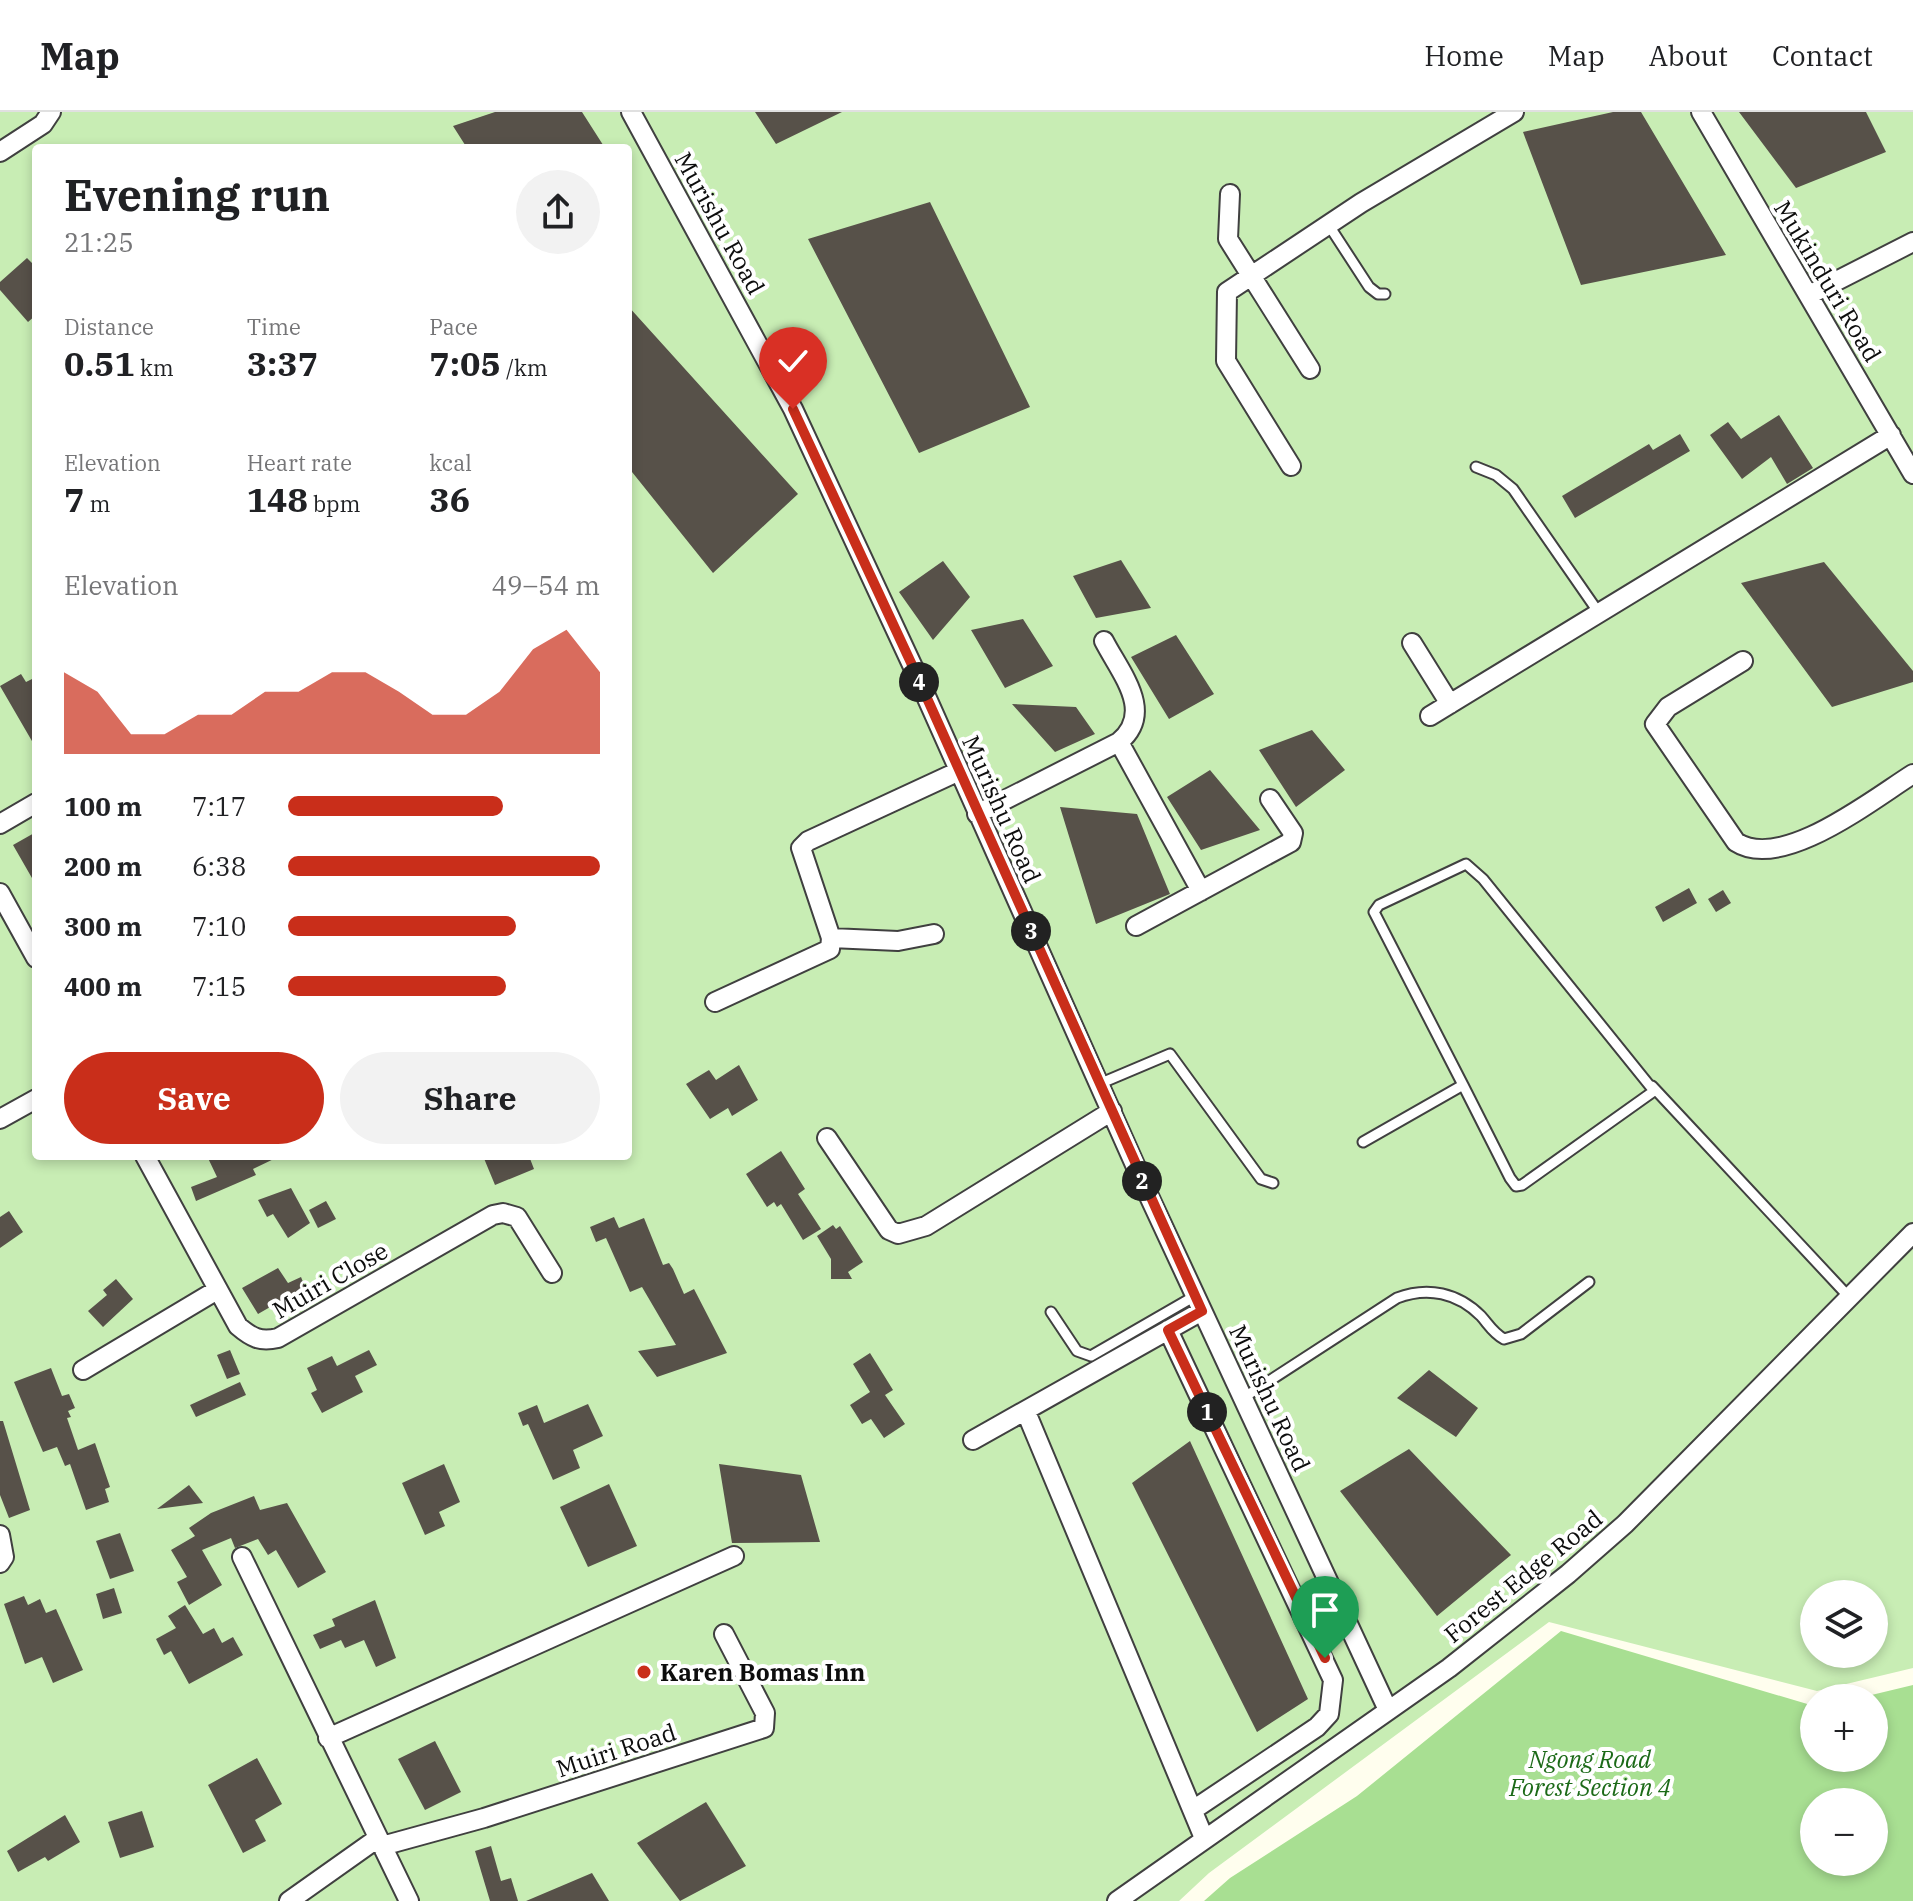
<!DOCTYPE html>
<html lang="en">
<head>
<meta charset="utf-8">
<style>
  body { margin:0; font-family:"IBM Plex Serif",serif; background:#f2f2f2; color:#202124; height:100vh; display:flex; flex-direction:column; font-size:30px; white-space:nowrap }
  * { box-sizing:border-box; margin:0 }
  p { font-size:26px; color:#757577 }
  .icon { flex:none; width:44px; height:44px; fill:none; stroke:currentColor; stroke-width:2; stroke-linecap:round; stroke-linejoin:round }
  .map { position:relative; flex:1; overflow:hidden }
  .sheet { position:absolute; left:32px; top:32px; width:600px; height:1016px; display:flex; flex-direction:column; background:#fff; border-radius:8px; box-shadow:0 4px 12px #0003 }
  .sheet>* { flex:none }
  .buttons { position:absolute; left:1800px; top:1468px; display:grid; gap:16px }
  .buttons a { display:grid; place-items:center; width:88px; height:88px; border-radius:50%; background:#fff; box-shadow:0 4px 12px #0003; font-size:40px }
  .pin { position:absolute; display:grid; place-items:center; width:68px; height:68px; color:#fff; margin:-82px -34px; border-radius:50% 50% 50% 0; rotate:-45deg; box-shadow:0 0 8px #0007 }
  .pin .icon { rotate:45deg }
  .km { position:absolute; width:40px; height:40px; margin:-20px; border-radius:50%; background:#222; color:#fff; font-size:22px; line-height:40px; text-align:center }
  .round { display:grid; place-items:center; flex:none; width:84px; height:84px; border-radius:42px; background:#f2f2f2 }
  .headline { display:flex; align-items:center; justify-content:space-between; height:136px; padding:0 32px }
  h1 { font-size:44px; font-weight:800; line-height:60px }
  .figures { display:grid; grid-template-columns:repeat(3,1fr); gap:12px; height:136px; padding:8px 32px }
  .figures div { display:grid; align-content:center }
  .figures b { font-size:34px; font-weight:800 }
  .figures small { font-size:22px; font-weight:400 }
  .figures p { font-size:22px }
  .chart { height:224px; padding:16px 32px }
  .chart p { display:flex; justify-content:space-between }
  .chart svg { width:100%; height:144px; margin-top:8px; fill:#c92e1a; opacity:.7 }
  .cta { display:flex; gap:16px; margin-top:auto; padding:16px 32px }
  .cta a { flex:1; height:92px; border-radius:48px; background:#c92e1a; color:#fff; font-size:32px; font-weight:800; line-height:92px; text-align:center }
  .cta a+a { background:#f2f2f2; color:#202124 }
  ul { padding:0 32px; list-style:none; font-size:26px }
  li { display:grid; grid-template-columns:128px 96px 1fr; align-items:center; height:60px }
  li i { height:20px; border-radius:10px; background:#c92e1a }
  header { display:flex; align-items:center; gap:48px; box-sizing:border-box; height:112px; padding:0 40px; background:#fff; border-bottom:2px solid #e0e0e0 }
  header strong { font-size:38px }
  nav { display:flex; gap:44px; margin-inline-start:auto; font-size:28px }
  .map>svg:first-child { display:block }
  .green { fill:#c8edb4; fill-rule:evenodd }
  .forest { fill:#a8df92; fill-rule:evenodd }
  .building { fill:#575149 }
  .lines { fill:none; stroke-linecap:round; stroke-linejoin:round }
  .service-casing { stroke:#404040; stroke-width:13 }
  .minor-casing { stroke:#404040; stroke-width:22 }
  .service { stroke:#fff; stroke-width:9 }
  .minor { stroke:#fff; stroke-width:18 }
  .route-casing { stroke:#fff; stroke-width:16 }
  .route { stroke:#c92e1a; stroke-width:10 }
  .poi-dot { fill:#c92e1a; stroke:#fff; stroke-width:3 }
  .labels { text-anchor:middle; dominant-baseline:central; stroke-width:8; stroke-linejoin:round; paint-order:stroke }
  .street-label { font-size:24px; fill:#0d0d0d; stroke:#fff }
  .poi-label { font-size:24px; font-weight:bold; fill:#0d0d0d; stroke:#fff; text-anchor:start }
  .park-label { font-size:24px; font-style:italic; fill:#1c6a18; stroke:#fff }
</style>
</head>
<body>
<header>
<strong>Map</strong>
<nav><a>Home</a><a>Map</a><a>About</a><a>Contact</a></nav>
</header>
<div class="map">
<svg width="1913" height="1789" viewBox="0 0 1913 1789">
  <rect width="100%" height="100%" fill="#fffeee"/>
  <path class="green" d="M0 0H1913V1556L1817 1579 1549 1510 1209 1761 1179 1789H0ZM36 36H628V1044H36ZM1814 1482H1874V1542H1814Z"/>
  <path class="forest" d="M1561 1519 1814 1594V1646H1874V1586H1859L1913 1573V1789H1204L1230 1766 1357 1684ZM1814 1690H1874V1750H1814Z"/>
  <path class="building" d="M495 0H582L605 36H467L453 14Z
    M755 0H842L776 32Z
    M1613 0H1641L1726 143 1581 173 1523 20Z
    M1739 0H1866L1886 40 1796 76Z
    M930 90 1030 295 919 341 808 127Z
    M27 146 36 155V203L28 210 0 178V170Z
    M628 194 798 382 713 461 628 355Z
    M1779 303 1813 356 1787 372 1771 345 1742 367 1710 323 1728 310 1741 327Z
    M1680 322 1690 339 1575 406 1562 384 1649 332 1653 338Z
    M1121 448 1151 496 1096 506 1073 464Z
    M943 449 970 485 933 528 899 480Z
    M1824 450 1913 559V570L1832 595 1741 471Z
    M1023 507 1053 554 1005 576 971 518Z
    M1176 523 1214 582 1169 607 1131 545Z
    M21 562 26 570 36 565V636L0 574Z
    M1012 592 1076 595 1095 622 1055 640Z
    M1312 618 1345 658 1296 695 1259 638Z
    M1210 658 1260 718 1201 738 1167 685Z
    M1060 695 1137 702 1170 782 1096 812Z
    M36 720V773L13 733Z
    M1689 776 1697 791 1663 810 1655 795Z
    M1723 778 1731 791 1716 800 1708 787Z
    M739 953 758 988 732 1004 728 996 710 1007 686 972 709 958 716 968Z
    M781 1039 805 1077 798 1082 821 1117 803 1128 781 1092 777 1095 774 1090 767 1095 746 1062Z
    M207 1044H280L253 1057 256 1063 196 1089 191 1075 217 1065Z
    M483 1044H529L534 1057 495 1073Z
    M291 1076 310 1111 288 1126 273 1102 267 1105 258 1088Z
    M326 1089 336 1107 318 1116 309 1098Z
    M9 1099 23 1120 0 1136V1105Z
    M614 1105 619 1116 644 1106 663 1153 669 1151 673 1157 684 1182 694 1177 727 1241 657 1265 638 1239 676 1233 642 1175 630 1180 606 1126 596 1130 590 1115Z
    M833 1113 836 1117 840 1114 863 1150 848 1160 852 1167H831V1147L817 1124Z
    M278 1156 288 1171 301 1165 308 1182 286 1192 284 1187 258 1202 242 1176Z
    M116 1167 133 1187 103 1215 88 1199 107 1183 103 1178Z
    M230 1238 240 1262 227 1267 217 1243Z
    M369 1238 377 1253 355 1264 363 1280 322 1301 311 1281 317 1278 307 1256 332 1244 337 1254Z
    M870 1241 893 1278 885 1283 905 1312 884 1326 871 1307 862 1312 850 1293 870 1280 853 1252Z
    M51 1256 62 1284 69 1282 75 1296 68 1299 71 1305 67 1306 78 1338 95 1331 110 1375 105 1377 109 1390 86 1398 70 1352 65 1354 57 1335 43 1340 34 1319 14 1270Z
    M1429 1258 1478 1296 1456 1325 1397 1286Z
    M240 1270 246 1283 196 1305 190 1293Z
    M588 1292 603 1324 573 1338 580 1356 553 1368 528 1312 523 1314 518 1301 537 1293 544 1311Z
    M0 1309H3L30 1398 9 1406 0 1383Z
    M1190 1329 1308 1587 1257 1620 1132 1371Z
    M1409 1337 1511 1443 1437 1504 1340 1379Z
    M444 1352 460 1390 439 1400 445 1414 425 1423 402 1371Z
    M719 1352 801 1363 820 1430 732 1431Z
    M609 1372 637 1434 588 1455 560 1395Z
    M189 1373 203 1391 157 1397Z
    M254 1384 260 1398 287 1391 326 1460 298 1476 276 1438 268 1443 258 1427 235 1436 231 1426 202 1438 222 1473 189 1493 177 1470 187 1465 171 1438 195 1424 189 1416 211 1401Z
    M120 1421 134 1459 110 1467 96 1429Z
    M114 1476 122 1501 103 1507 96 1482Z
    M24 1484 28 1493 40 1487 46 1501 56 1497 83 1558 53 1571 42 1545 25 1552 4 1492Z
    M375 1488 396 1546 376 1555 364 1528 345 1536 341 1528 320 1537 313 1523 335 1514 332 1507Z
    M185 1493 203 1522 214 1516 222 1531 233 1525 243 1543 189 1572 171 1539 164 1543 156 1527 176 1516 168 1504Z
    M435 1629 461 1680 425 1698 398 1647Z
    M257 1646 282 1692 255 1708 266 1729 243 1741 208 1673Z
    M706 1690 746 1754 680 1789 637 1731Z
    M142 1699 154 1735 120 1746 108 1710Z
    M65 1703 80 1730 48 1749 45 1745 18 1760 7 1739Z
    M491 1734 501 1769 511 1766 518 1789H490L475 1739Z
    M592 1761 609 1789H526Z"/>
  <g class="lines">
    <defs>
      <path id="service" d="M1328 112 1369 175 1378 182H1385
        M1476 355 1496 363 1513 377 1599 501
        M1099 972 1170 942 1261 1067 1273 1071
        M1652 974 1849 1185
        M1363 1030 1463 973 1510 1066 1516 1074 1522 1073 1654 979 1483 767 1466 752 1379 793 1374 800 1463 973
        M1051 1200 1077 1239 1091 1244 1195 1184
        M1243 1286 1397 1186C1428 1174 1458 1181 1481 1204 1489 1213 1493 1221 1504 1227L1521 1222 1589 1170"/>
      <path id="minor" d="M631 0 793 297 913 555 1148 1082 1388 1598
        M1701 0 1913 362
        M0 40 43 12 51 0
        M1230 82 1228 127 1310 257
        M1809 183 1913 130
        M1291 354 1226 249 1227 180 1361 91 1514 0
        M1412 531 1450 592
        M1743 549 1668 595 1655 612 1736 730C1782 760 1873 687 1913 662
        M1430 604 1891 323
        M1119 630 1201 779
        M977 702 1119 630C1155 600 1121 562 1104 529
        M0 712 36 691
        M0 781 36 846
        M1136 814 1291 730 1293 721 1270 687
        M831 826 898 829 934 822
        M715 890 830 837 831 826 801 736 808 729 957 660
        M0 1007 36 987
        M827 1026 889 1118 898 1122 926 1114 1112 999
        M145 1044 238 1214C252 1226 260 1230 278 1226L493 1103 503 1101 517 1105 552 1161
        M1168 1218 1333 1568 1329 1602 1317 1615 1193 1698
        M83 1258 217 1178
        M1026 1300 1204 1726
        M973 1328 1202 1199
        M0 1423 4 1445 0 1451
        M242 1445 409 1789
        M328 1626 734 1444
        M382 1734 484 1706 764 1616 765 1601 724 1522
        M289 1789 378 1726
        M1117 1789 1449 1556 1568 1462 1625 1412 1913 1121"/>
    </defs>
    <use href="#service" class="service-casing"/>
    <use href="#minor" class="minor-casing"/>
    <use href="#service" class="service"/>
    <use href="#minor" class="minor"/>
  </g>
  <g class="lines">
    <defs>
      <path id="route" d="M793 297 913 555 1202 1199 1168 1218 1325 1546"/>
    </defs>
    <use href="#route" class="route-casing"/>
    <use href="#route" class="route"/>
  </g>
  <circle class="poi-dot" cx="644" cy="1560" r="8"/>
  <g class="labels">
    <g class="street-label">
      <text transform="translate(720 111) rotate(61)">Murishu Road</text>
      <text transform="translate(1828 169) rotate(59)">Mukinduri Road</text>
      <text transform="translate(1002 697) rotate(66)">Murishu Road</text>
      <text transform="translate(330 1168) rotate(-30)">Muiri Close</text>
      <text transform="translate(1270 1286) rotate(65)">Murishu Road</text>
      <text transform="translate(1523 1464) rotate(-39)">Forest Edge Road</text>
      <text transform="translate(616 1638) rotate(-18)">Muiri Road</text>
    </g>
    <g class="poi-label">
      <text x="660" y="1560">Karen Bomas Inn</text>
    </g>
    <g class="park-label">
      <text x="1590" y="1647">Ngong Road<tspan x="1590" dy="28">Forest Section 4</tspan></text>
    </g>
  </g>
</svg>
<div class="buttons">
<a><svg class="icon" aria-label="layers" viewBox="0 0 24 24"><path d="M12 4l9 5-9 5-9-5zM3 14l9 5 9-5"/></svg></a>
<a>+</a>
<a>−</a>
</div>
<div class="pin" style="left:1325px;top:1546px;background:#1e9e55"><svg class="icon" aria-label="arrive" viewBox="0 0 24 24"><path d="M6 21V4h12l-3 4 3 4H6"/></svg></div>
<div class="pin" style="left:793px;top:297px;background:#d93025"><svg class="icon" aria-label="check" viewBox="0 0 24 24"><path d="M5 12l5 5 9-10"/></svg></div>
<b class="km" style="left:1207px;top:1300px">1</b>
<b class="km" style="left:1142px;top:1069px">2</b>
<b class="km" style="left:1031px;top:819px">3</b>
<b class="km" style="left:919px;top:570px">4</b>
<section class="sheet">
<div class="headline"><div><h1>Evening run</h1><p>21:25</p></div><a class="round"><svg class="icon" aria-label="share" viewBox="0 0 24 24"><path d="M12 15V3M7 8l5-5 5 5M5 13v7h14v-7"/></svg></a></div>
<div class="figures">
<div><p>Distance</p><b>0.51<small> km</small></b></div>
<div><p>Time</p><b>3:37</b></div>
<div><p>Pace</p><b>7:05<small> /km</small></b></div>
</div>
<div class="figures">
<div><p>Elevation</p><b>7<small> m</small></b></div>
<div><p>Heart rate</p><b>148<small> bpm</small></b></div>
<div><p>kcal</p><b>36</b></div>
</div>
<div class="chart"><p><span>Elevation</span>49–54 m</p>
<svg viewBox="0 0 160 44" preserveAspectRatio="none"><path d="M0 44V19L10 25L20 38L30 38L40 32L50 32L60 25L70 25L80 19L90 19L100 25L110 32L120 32L130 25L140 12L150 6L160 19V44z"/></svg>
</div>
<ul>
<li><b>100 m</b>7:17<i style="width:69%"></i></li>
<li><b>200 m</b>6:38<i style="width:100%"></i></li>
<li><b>300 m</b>7:10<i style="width:73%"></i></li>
<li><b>400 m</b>7:15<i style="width:70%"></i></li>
</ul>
<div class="cta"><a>Save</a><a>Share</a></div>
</section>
</div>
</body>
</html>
